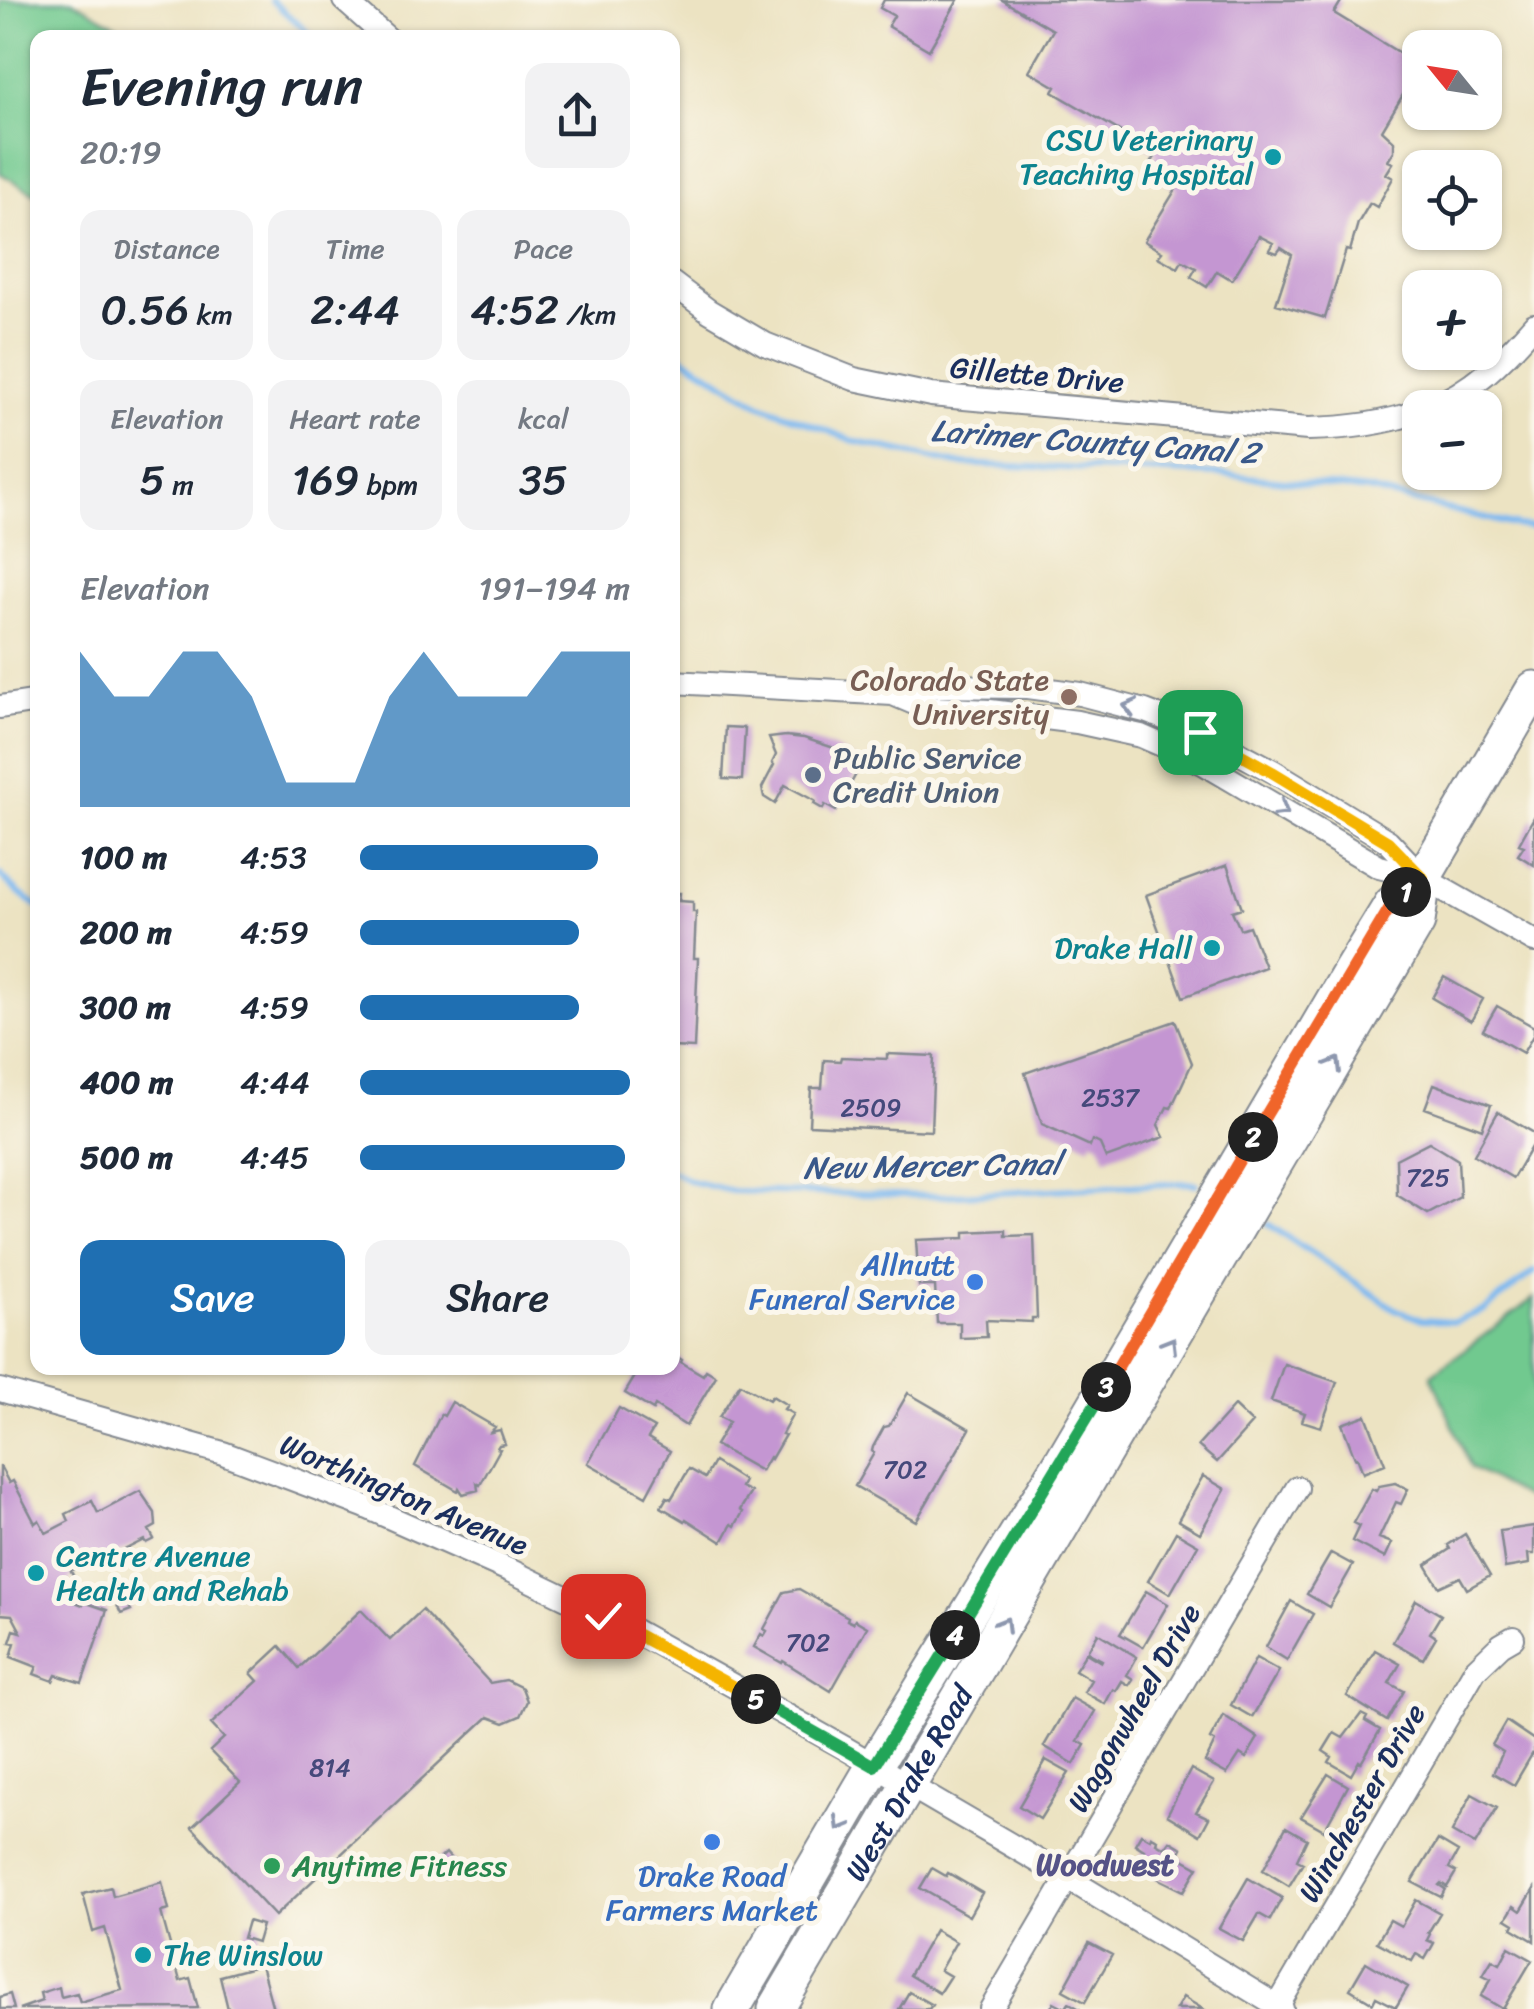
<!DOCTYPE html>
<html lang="en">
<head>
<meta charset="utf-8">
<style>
  body { margin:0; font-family:Sriracha,sans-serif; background:#f2f2f3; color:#1f2937; height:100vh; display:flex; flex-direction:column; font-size:38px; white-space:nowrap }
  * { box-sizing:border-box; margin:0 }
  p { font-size:32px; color:#747a83 }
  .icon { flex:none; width:55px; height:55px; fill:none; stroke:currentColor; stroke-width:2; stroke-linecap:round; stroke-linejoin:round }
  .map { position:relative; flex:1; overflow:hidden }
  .details { position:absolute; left:30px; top:30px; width:650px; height:1345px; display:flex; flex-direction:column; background:#fff; border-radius:20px; box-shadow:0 2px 8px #0004 }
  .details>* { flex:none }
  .needle { width:65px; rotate:300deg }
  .fabs { position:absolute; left:1402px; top:30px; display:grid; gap:20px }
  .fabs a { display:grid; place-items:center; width:100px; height:100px; border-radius:20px; background:#fff; box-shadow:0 2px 8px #0004; font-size:50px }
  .pin { position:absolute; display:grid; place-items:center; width:85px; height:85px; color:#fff; margin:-42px; border-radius:20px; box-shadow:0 5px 15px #0006 }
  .km { position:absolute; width:50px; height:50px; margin:-25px; border-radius:50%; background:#222; color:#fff; font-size:28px; line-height:50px; text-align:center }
  .round { display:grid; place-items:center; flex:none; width:105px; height:105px; border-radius:20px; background:#f2f2f3 }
  .headline { display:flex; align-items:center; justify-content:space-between; height:170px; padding:0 50px }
  h1 { font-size:55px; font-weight:600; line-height:75px }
  .metrics { display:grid; grid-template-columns:repeat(3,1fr); gap:15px; height:170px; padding:10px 50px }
  .metrics div { display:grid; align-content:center; border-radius:20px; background:#f2f2f3; text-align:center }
  .metrics b { font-size:42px; font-weight:600 }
  .metrics small { font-size:28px; font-weight:400 }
  .metrics p { font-size:28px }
  .chart { height:280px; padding:20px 50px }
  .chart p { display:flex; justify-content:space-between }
  .chart svg { width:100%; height:180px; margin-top:10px; fill:#1f6fb2; opacity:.7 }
  .primary-button { display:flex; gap:20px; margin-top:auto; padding:20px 50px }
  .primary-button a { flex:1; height:115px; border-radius:20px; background:#1f6fb2; color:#fff; font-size:40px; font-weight:600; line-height:115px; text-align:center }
  .primary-button a+a { background:#f2f2f3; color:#1f2937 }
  ul { padding:0 50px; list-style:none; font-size:32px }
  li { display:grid; grid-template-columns:160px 120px 1fr; align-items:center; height:75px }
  li i { height:25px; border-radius:12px; background:#1f6fb2 }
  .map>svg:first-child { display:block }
  .green { fill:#71c98f; stroke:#467c76; stroke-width:2.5 }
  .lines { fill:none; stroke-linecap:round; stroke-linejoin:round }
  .stream { stroke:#7eb9f0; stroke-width:6 }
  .building { fill:#c496d2 }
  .minor-casing { stroke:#848990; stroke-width:26 }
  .primary-casing { stroke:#848990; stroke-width:39 }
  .minor { stroke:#fff; stroke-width:22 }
  .primary { stroke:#fff; stroke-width:35 }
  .oneway { stroke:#8d97ae }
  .split-1-casing { stroke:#fff; stroke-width:20 }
  .split-2-casing { stroke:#fff; stroke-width:20 }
  .split-3-casing { stroke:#fff; stroke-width:20 }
  .split-4-casing { stroke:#fff; stroke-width:20 }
  .split-5-casing { stroke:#fff; stroke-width:20 }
  .split-6-casing { stroke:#fff; stroke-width:20 }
  .split-1 { stroke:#f5b400; stroke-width:12 }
  .split-2 { stroke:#f0652b; stroke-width:12 }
  .split-3 { stroke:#f0652b; stroke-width:12 }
  .split-4 { stroke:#22a559; stroke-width:12 }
  .split-5 { stroke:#22a559; stroke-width:12 }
  .split-6 { stroke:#f5b400; stroke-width:12 }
  .culture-dot { fill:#0f9aa8; stroke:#fbf7ec; stroke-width:4 }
  .education-dot { fill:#8d6e63; stroke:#fbf7ec; stroke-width:4 }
  .service-dot { fill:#5c6f8a; stroke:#fbf7ec; stroke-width:4 }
  .shop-dot { fill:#3f7fe0; stroke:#fbf7ec; stroke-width:4 }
  .leisure-dot { fill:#2e9e5b; stroke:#fbf7ec; stroke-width:4 }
  .labels { text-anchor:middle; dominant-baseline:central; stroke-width:10; stroke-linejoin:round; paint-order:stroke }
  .number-label { font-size:25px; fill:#45497b }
  .culture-label { font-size:30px; fill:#0d838f; stroke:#fbf7ec; text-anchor:end }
  .street-label { font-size:30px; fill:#1b2f5e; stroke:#fbf7ec }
  .education-label { font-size:30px; fill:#785e54; stroke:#fbf7ec; text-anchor:end }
  .service-label { font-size:30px; fill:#4e5e75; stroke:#fbf7ec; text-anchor:start }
  .shop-label { font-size:30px; fill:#366cbe; stroke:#fbf7ec; text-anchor:end }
  .leisure-label { font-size:30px; fill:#27864d; stroke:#fbf7ec; text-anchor:start }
  .water-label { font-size:32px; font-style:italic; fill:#39588a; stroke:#fbf7ec }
  .neighbourhood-label { font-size:32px; font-weight:bold; fill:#565387; stroke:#fbf7ec }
</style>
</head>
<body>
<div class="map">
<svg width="1534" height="2009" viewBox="0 0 1534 2009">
  <rect width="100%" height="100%" fill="#fbf7ec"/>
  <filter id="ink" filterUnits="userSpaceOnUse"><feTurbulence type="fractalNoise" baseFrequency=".01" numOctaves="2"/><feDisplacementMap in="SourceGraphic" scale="20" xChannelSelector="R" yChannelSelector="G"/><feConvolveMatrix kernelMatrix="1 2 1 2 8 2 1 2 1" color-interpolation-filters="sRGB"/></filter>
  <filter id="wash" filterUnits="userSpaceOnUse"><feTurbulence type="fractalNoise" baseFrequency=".0048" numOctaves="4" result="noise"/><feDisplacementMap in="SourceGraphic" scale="40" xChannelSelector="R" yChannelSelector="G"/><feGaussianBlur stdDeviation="2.25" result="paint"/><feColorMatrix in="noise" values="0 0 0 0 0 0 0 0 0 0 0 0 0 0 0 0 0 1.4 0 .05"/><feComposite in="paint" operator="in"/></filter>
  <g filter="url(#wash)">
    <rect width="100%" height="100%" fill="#ece3c2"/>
    <path class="green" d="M0 0H72L137 37 38 38 37 195 0 173Z
      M1534 1298V1502L1471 1468 1431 1375Z"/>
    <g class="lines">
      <path class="stream" d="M271 0 314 38
        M672 348 687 360 759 404 857 442 958 464 1220 474 1368 490 1518 526 1534 527
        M0 875 20 894 38 906
        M672 1171 690 1181 732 1191 939 1196 1185 1183 1196 1184
        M1268 1224 1395 1309 1422 1320 1454 1322 1485 1310 1534 1271"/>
    </g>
    <g id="blocks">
      <path class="building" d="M884 0H958L929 50 888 26 894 16 880 8Z
        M1002 0H1342L1334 13 1414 62 1406 74 1413 78 1382 130 1394 141V151L1388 161 1393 163 1386 174 1393 178 1377 207 1370 203 1358 223 1350 251 1346 250 1325 318 1276 304 1292 255 1281 248 1277 253 1269 250 1273 243 1259 236 1232 280 1217 271 1207 287 1191 277 1196 268 1182 261 1178 268 1158 257 1162 252 1144 241 1176 189 1146 173 1157 153 1053 92 1056 87 1029 71 1053 30Z
        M726 727 745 728 742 780 723 779Z
        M786 736 804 738 834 748 862 763 836 811 825 805 823 809 814 804 815 801 785 785 775 804 764 797 762 788 774 765 772 763 776 755 769 738Z
        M1534 817V865L1518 855 1524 846 1519 844Z
        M1227 865 1242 908 1232 911 1240 929 1249 926 1265 967 1183 997 1146 895Z
        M672 893H680L679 901 693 902V912H696L694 958H698L694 1048 672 1047Z
        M1444 977 1483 999 1471 1021 1432 998Z
        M1497 1006 1534 1027V1034L1523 1053 1483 1030Z
        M1175 1021 1192 1063 1171 1108 1167 1107 1158 1125 1164 1137 1106 1158 1100 1144 1092 1140 1090 1146 1042 1124 1025 1073Z
        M887 1054 934 1056 931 1131 809 1125 811 1088H822L824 1060 840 1061 841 1057 887 1059Z
        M1434 1084 1491 1105 1482 1129 1425 1108Z
        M1498 1112 1534 1133V1148L1531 1147 1513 1178 1474 1155Z
        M1429 1142 1458 1160 1460 1197 1428 1214 1397 1195 1396 1159Z
        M1006 1230V1236L1034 1235 1037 1318H1032V1322L986 1320 987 1337 960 1338V1323H937L935 1286H919L916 1240 965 1238V1232Z
        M672 1354 682 1360 681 1362 703 1375 706 1370 716 1376 686 1426 655 1406 653 1410 625 1393 640 1368H672Z
        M1284 1364 1337 1382 1321 1427 1302 1421 1305 1413 1271 1401Z
        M740 1384 769 1400 772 1396 787 1405 784 1409 793 1414 782 1434 785 1435 771 1459 769 1457 761 1471 715 1445 729 1422 719 1417Z
        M908 1393 970 1429 916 1521 855 1486 874 1453 872 1451 873 1447 884 1427 889 1426Z
        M452 1402 495 1427 491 1432 500 1430 505 1444 499 1445 497 1448 500 1449 480 1485 477 1483 478 1490 463 1494 459 1488 458 1491 415 1466 441 1414 444 1416Z
        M1234 1406 1252 1423 1217 1462 1198 1446Z
        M619 1408 654 1428 648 1438 670 1451 646 1496 588 1463Z
        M1366 1415 1385 1464 1363 1473 1357 1457 1355 1458 1342 1424Z
        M714 1462 744 1481 741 1487 751 1492 740 1510 743 1512 735 1526 732 1524 722 1542 686 1519 685 1521 661 1507 667 1497 671 1499 689 1469 705 1478Z
        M0 1466 9 1483 13 1481 35 1523 39 1520 46 1533 69 1521 66 1514 92 1501 98 1513 140 1491 155 1513 156 1526 149 1530 154 1539 146 1543 144 1540 92 1566 89 1561 71 1571 73 1575 63 1588 70 1600 83 1605 84 1602 107 1610 82 1683 56 1675 53 1681 34 1674 37 1667 11 1657 15 1643 10 1642 14 1630 21 1632 12 1615 0 1614Z
        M1203 1476 1225 1489 1200 1533 1178 1520Z
        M1395 1483 1408 1489 1401 1504 1396 1502 1379 1538 1392 1543 1385 1558 1352 1541 1359 1526 1353 1523 1372 1489 1376 1491 1379 1486Z
        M1534 1526V1554H1528L1529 1564 1505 1568 1500 1531Z
        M1176 1532 1198 1545 1170 1594 1148 1581Z
        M1465 1534 1490 1576 1467 1589 1460 1577 1439 1587 1426 1565 1450 1549 1448 1545Z
        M1331 1553 1353 1565 1329 1607 1307 1594Z
        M799 1589 848 1617 847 1620 853 1623 855 1620 867 1627 831 1691 783 1661 782 1663 754 1647 761 1634 764 1636 767 1631 764 1629 784 1592Z
        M1146 1591 1168 1604 1143 1647 1120 1634Z
        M124 1597 131 1610 121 1614 115 1601Z
        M1416 1600 1441 1615 1430 1633 1436 1637 1423 1659 1393 1642Z
        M1291 1601 1313 1614 1287 1660 1266 1647Z
        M361 1610 390 1640 422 1610 490 1683 506 1680 522 1688 527 1701 520 1716 504 1723 488 1717 275 1916 192 1827 240 1782 210 1751 224 1738 211 1724 258 1681 251 1673 280 1646 299 1668Z
        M1098 1633 1137 1657 1127 1675 1133 1679 1129 1685 1122 1681 1116 1691 1113 1689 1105 1704 1084 1692 1091 1680 1075 1670 1086 1653 1101 1662 1102 1660 1087 1652Z
        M1375 1650 1400 1664 1389 1683 1404 1691 1387 1721 1347 1696Z
        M1256 1658 1279 1671 1252 1717 1231 1705Z
        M1072 1698 1095 1711 1078 1741 1085 1745 1074 1764 1044 1746Z
        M1361 1714 1367 1717 1365 1721 1380 1730 1361 1763 1359 1761 1351 1775 1329 1762 1332 1757 1323 1751 1334 1733 1343 1738Z
        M1223 1715 1258 1738 1246 1758 1240 1754 1227 1774 1205 1762 1215 1742 1210 1739Z
        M1506 1721 1534 1740V1751L1514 1785 1493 1773 1503 1752 1492 1745Z
        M1046 1760 1069 1773 1040 1819 1019 1806Z
        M1191 1769 1214 1782 1196 1812 1209 1818 1200 1835 1167 1815Z
        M1328 1774 1348 1786 1324 1830 1301 1817Z
        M1472 1794 1497 1808 1475 1845 1452 1832Z
        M1286 1827 1307 1839 1297 1860 1303 1863 1289 1886 1263 1870Z
        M1141 1834 1150 1839 1151 1836 1157 1840 1156 1843 1165 1848 1170 1841 1182 1848 1178 1856 1198 1867 1184 1891 1149 1874 1152 1868 1138 1860 1144 1850 1135 1844Z
        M1438 1840 1458 1852 1449 1868 1456 1872 1447 1887 1441 1883 1439 1885 1445 1889 1441 1897 1412 1882Z
        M446 1853 458 1867 445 1879 433 1865Z
        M932 1868 946 1876 948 1873 982 1893 969 1916 920 1888Z
        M1248 1878 1282 1898 1270 1920 1259 1914 1243 1941 1219 1928Z
        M162 1882 169 1910 161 1912 180 1981 190 1978 198 2008 19 2009 42 2001 40 1993 59 1987 61 1997 77 1993 80 2002 122 1990 105 1928 93 1932 83 1894 111 1887 113 1896Z
        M1534 1889V1941L1512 1928 1514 1924 1506 1919 1514 1906 1521 1911Z
        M1416 1900 1440 1913 1428 1933 1430 1934 1427 1940 1434 1943 1425 1959 1416 1954 1412 1961 1377 1942 1390 1920 1401 1926Z
        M248 1921 262 1925 257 1942 243 1938Z
        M935 1930 956 1942 940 1970 950 1976 939 1993 909 1975Z
        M1089 1943 1112 1955 1085 2002 1063 1990Z
        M1509 1947 1532 1960 1503 2009 1481 1996 1491 1979 1483 1975 1492 1960 1500 1964Z
        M1366 1962 1408 1987 1396 2007 1376 1997 1373 2003 1350 1989Z
        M261 1965 273 2009H228L220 1976Z
        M909 1992 932 2005 929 2009H899Z
        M10 1994 14 2009H0V1997Z
        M1183 1997 1203 2009H1176Z
        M1054 2002 1066 2008 1069 2003 1080 2009H1050Z"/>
    </g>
  </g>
  <g filter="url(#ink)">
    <use href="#blocks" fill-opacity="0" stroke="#848990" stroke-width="2.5"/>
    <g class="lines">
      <defs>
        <path id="minor" d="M344 0 387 38
          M672 283 709 311 765 344 854 379 931 395 1308 429C1348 428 1383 424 1420 411
          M1429 408C1472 392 1504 359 1534 325
          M672 682 893 694 925 686 1028 687 1080 694 1145 711 1200 732 1273 771 1388 841 1423 878
          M893 694 926 708 990 711 1077 722 1141 736 1203 763 1379 867 1423 878 1534 941
          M0 707 38 701
          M0 1390 223 1453 364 1506 511 1571 635 1631 845 1748 1069 1879 1282 2009
          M991 2009 1297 1488
          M1276 2009 1475 1670 1501 1645 1513 1638"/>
        <g id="primary">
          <path d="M732 2009 874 1766 1062 1462 1351 971 1392 904 1423 878 1534 689"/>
          <path id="s1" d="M776 2009 1417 922 1423 878"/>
        </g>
      </defs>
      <use href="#minor" class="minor-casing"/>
      <use href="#primary" class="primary-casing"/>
      <use href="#minor" class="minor"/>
      <use href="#primary" class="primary"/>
    </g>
    <defs><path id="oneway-chevron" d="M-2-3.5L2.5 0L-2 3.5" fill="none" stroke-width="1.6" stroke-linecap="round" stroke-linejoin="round" transform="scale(2.5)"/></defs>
    <g class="oneway">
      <use href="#oneway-chevron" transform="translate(1130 707) rotate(-165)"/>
      <use href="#oneway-chevron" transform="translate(1282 810) rotate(31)"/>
      <use href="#oneway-chevron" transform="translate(1335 1064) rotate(-59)"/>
      <use href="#oneway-chevron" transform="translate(1170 1344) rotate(-59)"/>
      <use href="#oneway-chevron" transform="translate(1004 1624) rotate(-59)"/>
      <use href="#oneway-chevron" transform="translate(841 1824) rotate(120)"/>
    </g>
  </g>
  <g class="lines" filter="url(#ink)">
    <defs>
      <path id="split-1" d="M1200 732 1272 772 1388 842 1423 878 1406 892"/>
      <path id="split-2" d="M1253 1137 1392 904 1406 892"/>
      <path id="split-3" d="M1106 1387 1253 1137"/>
      <path id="split-4" d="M955 1635 1106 1387"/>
      <path id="split-5" d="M756 1699 874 1766 955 1635"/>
      <path id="split-6" d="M603 1616 756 1699"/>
    </defs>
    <use href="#split-1" class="split-1-casing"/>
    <use href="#split-2" class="split-2-casing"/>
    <use href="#split-3" class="split-3-casing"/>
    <use href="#split-4" class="split-4-casing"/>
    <use href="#split-5" class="split-5-casing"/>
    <use href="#split-6" class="split-6-casing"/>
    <use href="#split-1" class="split-1"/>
    <use href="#split-2" class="split-2"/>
    <use href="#split-3" class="split-3"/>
    <use href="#split-4" class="split-4"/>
    <use href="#split-5" class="split-5"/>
    <use href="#split-6" class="split-6"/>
  </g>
  <g class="culture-dot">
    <circle cx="1273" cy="157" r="10"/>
    <circle cx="1212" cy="948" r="10"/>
    <circle cx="36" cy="1573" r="10"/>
    <circle cx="143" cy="1955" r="10"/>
  </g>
  <circle class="education-dot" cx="1069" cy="697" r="10"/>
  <circle class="service-dot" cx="813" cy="775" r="10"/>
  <g class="shop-dot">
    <circle cx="975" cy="1282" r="10"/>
    <circle cx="712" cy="1842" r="10"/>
  </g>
  <circle class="leisure-dot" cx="272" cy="1866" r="10"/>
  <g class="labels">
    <g class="number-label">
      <text x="1110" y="1097">2537</text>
      <text x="871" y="1107">2509</text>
      <text x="1428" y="1177">725</text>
      <text x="905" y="1469">702</text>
      <text x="808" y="1642">702</text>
      <text x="330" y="1767">814</text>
    </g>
    <g class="culture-label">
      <text x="1253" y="140">CSU Veterinary<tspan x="1253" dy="34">Teaching Hospital</tspan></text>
      <text x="1192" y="948">Drake Hall</text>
      <text x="56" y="1556" text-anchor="start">Centre Avenue<tspan x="56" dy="34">Health and Rehab</tspan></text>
      <text x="163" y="1955" text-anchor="start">The Winslow</text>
    </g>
    <g class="street-label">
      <text transform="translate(1037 375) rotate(5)">Gillette Drive</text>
      <text transform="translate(404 1495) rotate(23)">Worthington Avenue</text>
      <text transform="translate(1134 1708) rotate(-60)">Wagonwheel Drive</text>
      <text stroke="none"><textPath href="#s1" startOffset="262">West Drake Road</textPath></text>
      <text transform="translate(1362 1803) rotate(-60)">Winchester Drive</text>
    </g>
    <g class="education-label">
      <text x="1049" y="680">Colorado State<tspan x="1049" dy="34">University</tspan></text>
    </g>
    <g class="service-label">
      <text x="833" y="758">Public Service<tspan x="833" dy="34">Credit Union</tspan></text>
    </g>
    <g class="shop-label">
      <text x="955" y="1265">Allnutt<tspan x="955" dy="34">Funeral Service</tspan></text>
      <text x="712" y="1876" text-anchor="middle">Drake Road<tspan x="712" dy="34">Farmers Market</tspan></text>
    </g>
    <g class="leisure-label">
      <text x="292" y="1866">Anytime Fitness</text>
    </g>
    <g class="water-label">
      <text transform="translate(1095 442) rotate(4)">Larimer County Canal 2</text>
      <text transform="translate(932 1166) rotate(-1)">New Mercer Canal</text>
    </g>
    <g class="neighbourhood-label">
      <text x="1105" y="1864">Woodwest</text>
    </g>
  </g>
</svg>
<div class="fabs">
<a><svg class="needle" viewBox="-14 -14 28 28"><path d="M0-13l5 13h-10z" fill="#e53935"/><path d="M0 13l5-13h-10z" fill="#747a83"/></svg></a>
<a><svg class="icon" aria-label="locate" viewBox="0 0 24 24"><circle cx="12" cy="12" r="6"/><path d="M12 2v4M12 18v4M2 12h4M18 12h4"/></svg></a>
<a>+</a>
<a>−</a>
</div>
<div class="pin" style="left:1200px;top:732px;background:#1e9e55"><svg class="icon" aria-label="arrive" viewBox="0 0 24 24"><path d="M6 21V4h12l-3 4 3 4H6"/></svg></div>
<div class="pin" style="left:603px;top:1616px;background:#d93025"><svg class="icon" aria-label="check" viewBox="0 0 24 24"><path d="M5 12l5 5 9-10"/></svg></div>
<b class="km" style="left:1406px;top:892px">1</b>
<b class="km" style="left:1253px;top:1137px">2</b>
<b class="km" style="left:1106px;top:1387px">3</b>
<b class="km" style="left:955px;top:1635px">4</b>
<b class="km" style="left:756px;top:1699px">5</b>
<section class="details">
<div class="headline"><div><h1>Evening run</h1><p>20:19</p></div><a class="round"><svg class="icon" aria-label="share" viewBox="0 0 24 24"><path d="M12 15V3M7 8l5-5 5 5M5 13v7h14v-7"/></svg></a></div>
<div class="metrics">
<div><p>Distance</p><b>0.56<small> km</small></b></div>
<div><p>Time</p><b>2:44</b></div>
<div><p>Pace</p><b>4:52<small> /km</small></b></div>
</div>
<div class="metrics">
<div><p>Elevation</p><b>5<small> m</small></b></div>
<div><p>Heart rate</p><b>169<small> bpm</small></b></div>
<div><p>kcal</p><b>35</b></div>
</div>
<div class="chart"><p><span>Elevation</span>191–194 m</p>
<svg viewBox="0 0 160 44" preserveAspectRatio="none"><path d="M0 44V6L10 17L20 17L30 6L40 6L50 17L60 38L70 38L80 38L90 17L100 6L110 17L120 17L130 17L140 6L150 6L160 6V44z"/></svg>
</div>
<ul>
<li><b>100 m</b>4:53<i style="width:88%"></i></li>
<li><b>200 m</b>4:59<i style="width:81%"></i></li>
<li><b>300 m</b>4:59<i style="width:81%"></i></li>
<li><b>400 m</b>4:44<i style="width:100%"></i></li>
<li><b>500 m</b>4:45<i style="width:98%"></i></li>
</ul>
<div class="primary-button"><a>Save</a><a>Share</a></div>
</section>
</div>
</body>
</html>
